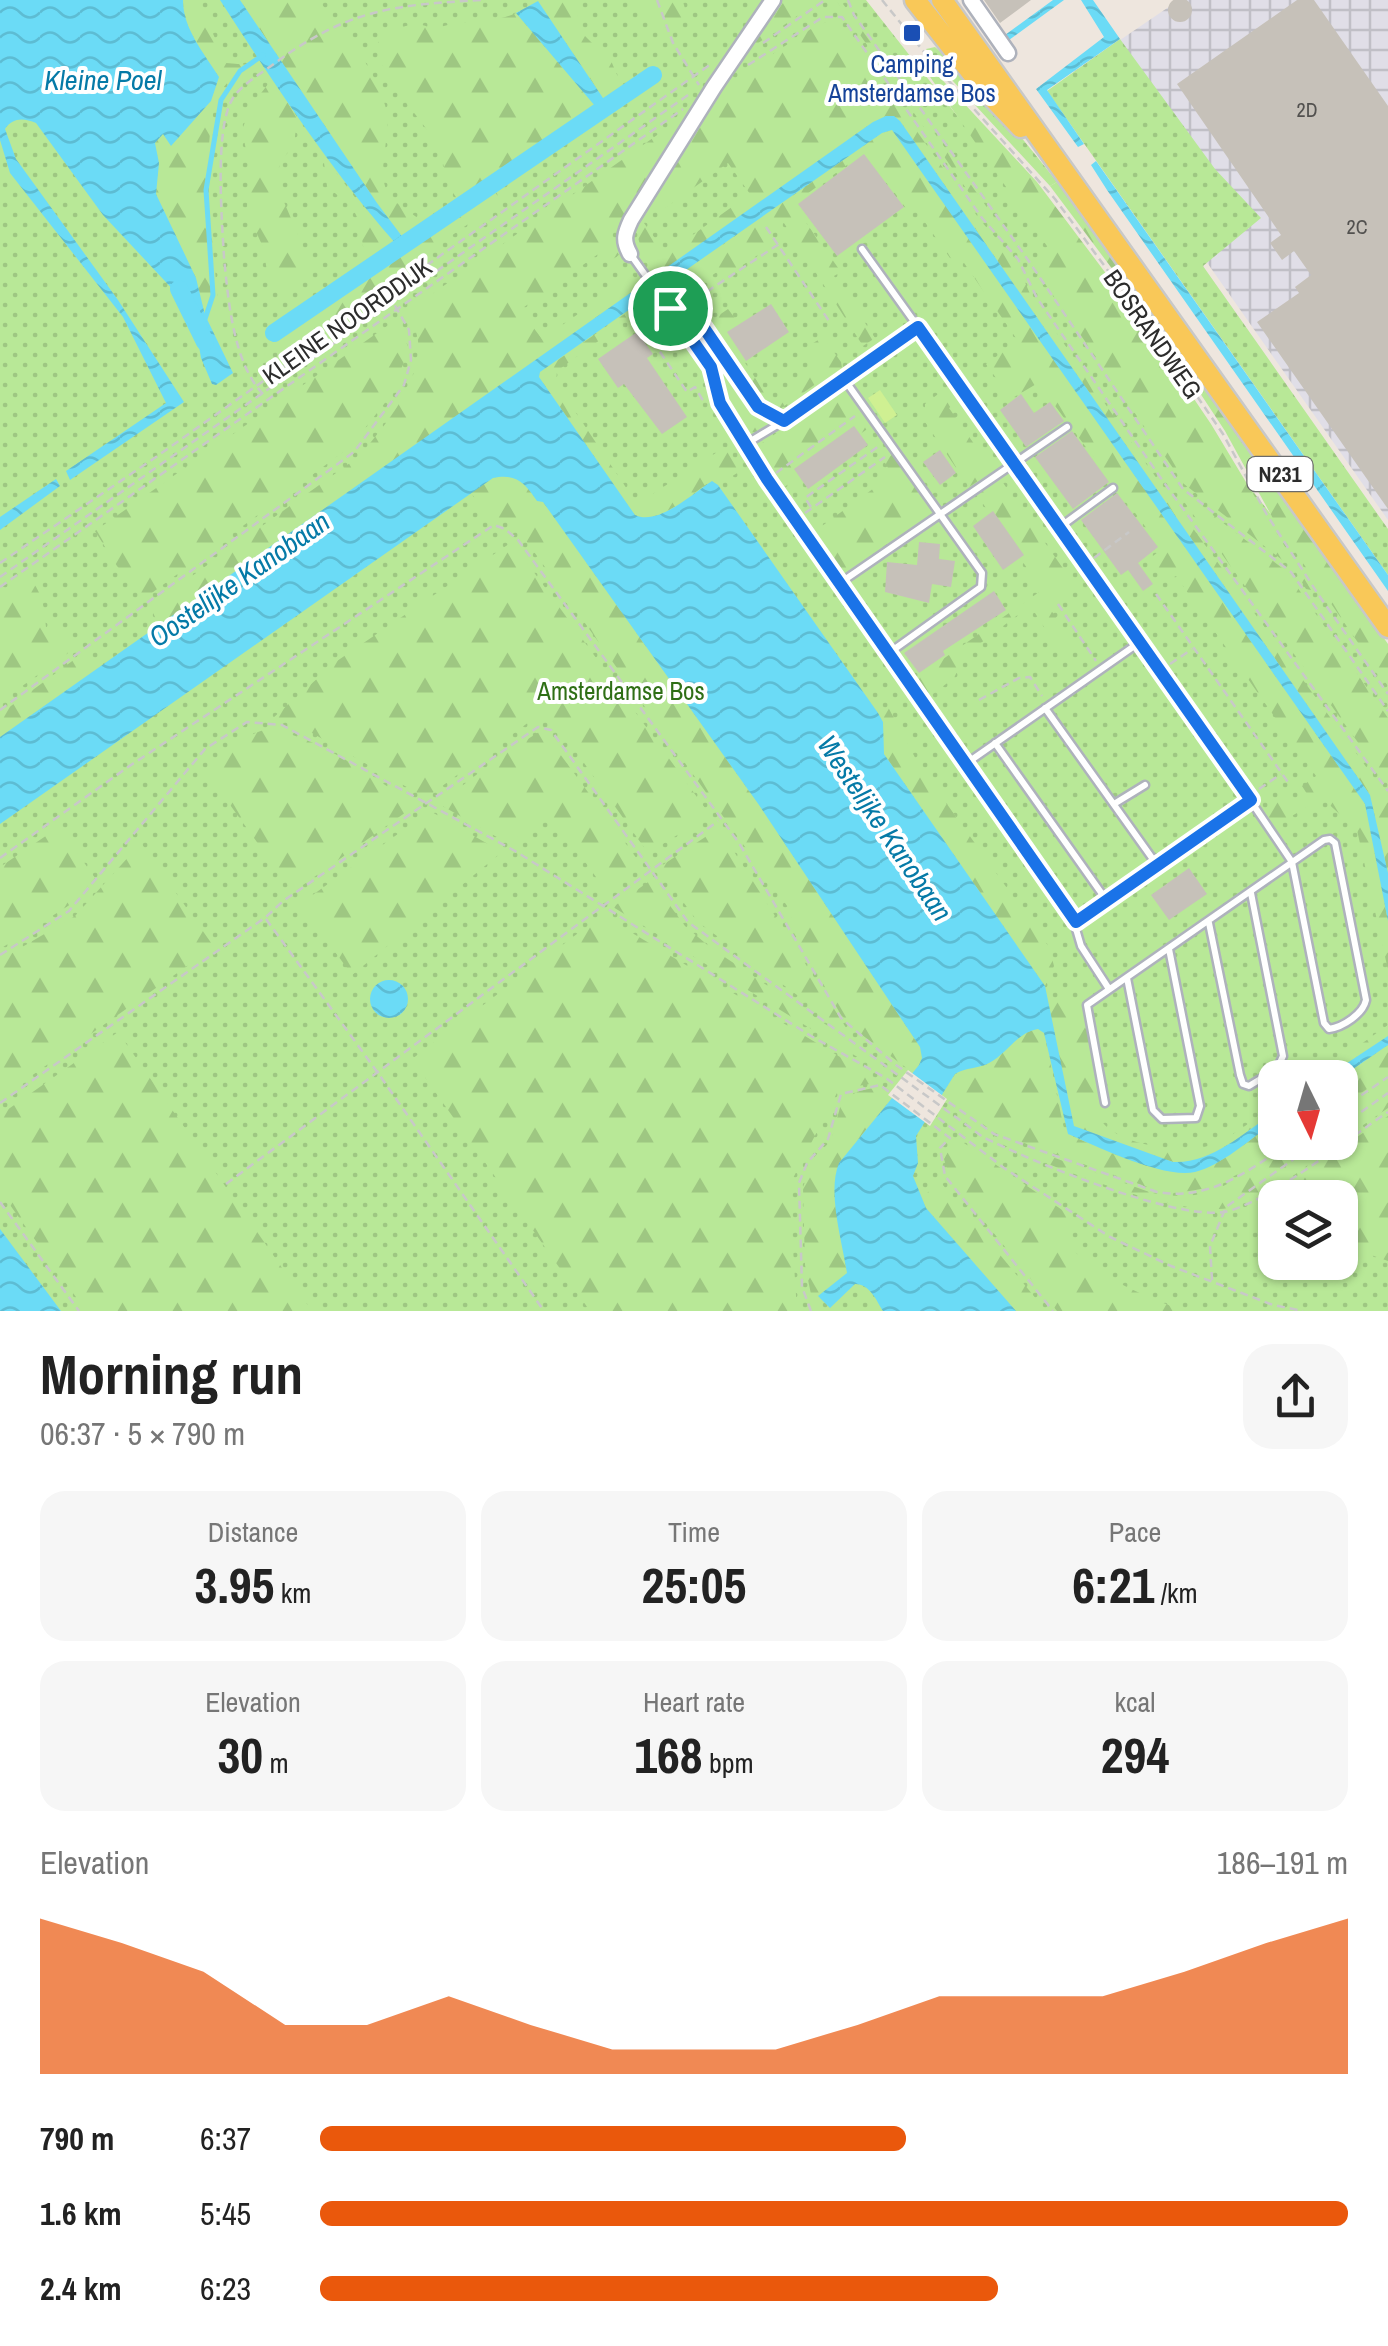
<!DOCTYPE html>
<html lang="en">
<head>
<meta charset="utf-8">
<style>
  body { margin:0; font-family:"Archivo Narrow",sans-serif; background:#f6f6f6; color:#222; height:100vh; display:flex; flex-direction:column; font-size:38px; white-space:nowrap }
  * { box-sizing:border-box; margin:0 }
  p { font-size:32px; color:#767676 }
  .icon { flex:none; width:55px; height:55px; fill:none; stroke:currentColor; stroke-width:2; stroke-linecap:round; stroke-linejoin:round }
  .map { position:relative; height:1311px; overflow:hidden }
  .side { display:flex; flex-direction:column; background:#fff; flex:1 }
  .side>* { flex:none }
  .needle { width:65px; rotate:175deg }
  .buttons { position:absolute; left:1258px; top:1060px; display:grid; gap:20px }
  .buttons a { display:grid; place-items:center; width:100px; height:100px; border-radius:20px; background:#fff; box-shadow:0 2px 8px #0004; font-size:50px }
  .pin { position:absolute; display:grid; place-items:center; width:85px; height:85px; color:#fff; margin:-42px; border:5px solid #fff; border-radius:50%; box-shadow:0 2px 10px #0007 }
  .round { display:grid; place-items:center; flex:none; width:105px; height:105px; border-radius:30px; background:#f6f6f6 }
  .head { display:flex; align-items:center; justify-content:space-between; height:170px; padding:0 40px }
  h1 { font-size:55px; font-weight:700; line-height:75px }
  .metrics { display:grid; grid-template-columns:repeat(3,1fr); gap:15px; height:170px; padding:10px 40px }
  .metrics div { display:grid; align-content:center; border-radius:25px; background:#f6f6f6; text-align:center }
  .metrics b { font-size:50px; font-weight:700 }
  .metrics small { font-size:28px; font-weight:400 }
  .metrics p { font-size:28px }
  .chart { height:280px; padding:20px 40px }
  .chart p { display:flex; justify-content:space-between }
  .chart svg { width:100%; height:180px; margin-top:10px; fill:#ea580c; opacity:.7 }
  ul { padding:0 40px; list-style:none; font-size:32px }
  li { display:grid; grid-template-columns:160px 120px 1fr; align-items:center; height:75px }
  li i { height:25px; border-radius:12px; background:#ea580c }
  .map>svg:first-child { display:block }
  .industrial { fill:url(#industrial-grid) }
  .grass { fill:url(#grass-dots); fill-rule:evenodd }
  .forest { fill:url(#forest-firs) }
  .pitch { fill:#cff092 }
  .water { fill:url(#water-waves) }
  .pier { fill:#eee6de }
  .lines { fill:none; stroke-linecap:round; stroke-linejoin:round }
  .stream { stroke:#6bdbf6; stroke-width:5 }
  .canal { stroke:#6bdbf6; stroke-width:18 }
  .building { fill:#c6c1b9 }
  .service-casing { stroke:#aeb2bc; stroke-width:11 }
  .minor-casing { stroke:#aeb2bc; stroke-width:19 }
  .primary-casing { stroke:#c8c8c8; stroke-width:25 }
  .path { stroke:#c8c8c8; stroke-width:2.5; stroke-dasharray:8 5; stroke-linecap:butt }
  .service { stroke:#fff; stroke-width:6 }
  .minor { stroke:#fff; stroke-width:14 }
  .primary { stroke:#f9c858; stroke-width:20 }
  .route-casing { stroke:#fff; stroke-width:20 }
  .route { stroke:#1a73e8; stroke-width:12 }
  .transit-dot { fill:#1a4fb4; stroke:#fff; stroke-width:4 }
  .labels { text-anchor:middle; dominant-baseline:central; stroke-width:8; stroke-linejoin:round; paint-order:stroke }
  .number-label { font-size:20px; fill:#52514f }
  .shield { fill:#fff; stroke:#6b6b6b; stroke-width:2.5 }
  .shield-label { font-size:22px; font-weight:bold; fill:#2c2c2c }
  .transit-label { font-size:25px; fill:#164399; stroke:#fff }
  .street-label { font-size:25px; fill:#2c2c2c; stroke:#fff }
  .park-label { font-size:25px; fill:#2f6f16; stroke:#fff }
  .water-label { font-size:28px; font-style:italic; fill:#057aa7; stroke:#fff }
</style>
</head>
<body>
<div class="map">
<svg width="1388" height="1311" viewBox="0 0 1388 1311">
  <defs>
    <pattern id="industrial-grid" width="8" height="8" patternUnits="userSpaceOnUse" patternTransform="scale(2.5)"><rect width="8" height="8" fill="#e0dee7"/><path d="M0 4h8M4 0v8" fill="none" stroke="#c0bfc6"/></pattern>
    <pattern id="grass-dots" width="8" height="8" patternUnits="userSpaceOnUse" patternTransform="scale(2.5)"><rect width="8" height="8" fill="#b8e897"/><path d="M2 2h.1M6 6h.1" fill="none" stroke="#9ec782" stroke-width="1.8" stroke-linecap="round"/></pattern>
    <pattern id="forest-firs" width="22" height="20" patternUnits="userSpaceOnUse" patternTransform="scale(2.5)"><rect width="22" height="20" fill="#b8e897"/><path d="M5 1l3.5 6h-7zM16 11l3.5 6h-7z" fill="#9ec782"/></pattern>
    <pattern id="water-waves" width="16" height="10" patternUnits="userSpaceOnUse" patternTransform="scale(2.5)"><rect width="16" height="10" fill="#6bdbf6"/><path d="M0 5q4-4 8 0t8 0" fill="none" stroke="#5dbcd3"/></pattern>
  </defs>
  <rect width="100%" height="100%" fill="#eee6de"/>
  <path class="industrial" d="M1179 0H1388V520L1073 72Z"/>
  <path class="grass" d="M0 0H866L1388 663V1311H0ZM1275 1078H1340V1142H1275ZM1275 1198H1340V1262H1275Z
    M1120 39 1215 169 1261 218 1203 266 1388 529V575L1047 91Z
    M935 47C981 86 1019 134 1057 182L1050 186 939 66 926 49Z"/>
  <path class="forest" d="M183 0H198L226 63 263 66C247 71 233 74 223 88 194 128 217 277 221 330L218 346 205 315 196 278 156 194 159 164 155 143 163 133 172 145 200 114 219 77C204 53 183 29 183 0Z
    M240 0H318C344 31 373 65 385 105 394 134 373 174 390 196 397 205 411 212 420 220L421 239 465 207C445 190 447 167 436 144 421 115 375 76 378 42 391 29 417 17 433 30 459 18 489 26 516 13L601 113 493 189 501 201 284 353 276 343 381 267 365 258 359 221 353 209 327 186 323 155 360 204 402 252 410 246 377 203Z
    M587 0 580 3 576 27 612 63 626 96 609 107 538 1Z
    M639 0H682C693 23 673 29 654 28L642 15Z
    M785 0H820L751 48Z
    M836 0H840L852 16 1017 250 983 213Z
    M837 19 980 220 1016 261 1030 294 1147 465 1388 797V873L1370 795 898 118 886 116 873 122 659 275C648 258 633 243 639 222L644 223 666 254 750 194 728 163 664 209 655 194 724 86 817 25Z
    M934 71 1037 182 1135 312 1211 424 1311 590 1306 589 1294 569 1184 484 1030 262 1049 249 928 74Z
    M272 79 297 117 294 146 281 160 278 172V188L305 251 323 266 282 294 270 289 263 247 247 212 249 165 242 130 251 106Z
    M694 109 610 238 620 254 609 262 601 252 520 310 542 339 633 276 641 287 159 626 150 606 357 458C383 429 422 383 418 341 417 331 411 321 408 311Z
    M892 129 1365 804 1388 921V970L1357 830 1322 798 1275 826 1264 810 1287 795 1295 806 1309 797 1302 786 1316 776 1176 576 1165 582 1149 559 1162 549 1038 383 1011 399 986 364 1018 341 962 260 950 258 915 208 908 211 865 152 793 204 841 272 834 276 875 338 863 346 782 220 765 231 773 245 726 276 721 269 683 296 678 290 670 295 664 286 882 133Z
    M1057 182 1159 317 1388 644V686L1276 524 1225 431 1198 390 1152 322 1050 186Z
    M652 295 658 303 631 322 629 319 557 371 556 383 637 504 725 447 742 470 718 485 711 481C691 494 658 526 635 515L539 377V373Z
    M728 309 737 321 724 332 771 401 819 369 805 348 823 337 841 362 842 368 834 373 837 377 820 381 780 409H765L706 324Z
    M397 319 407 344 408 353 388 399 350 447 145 598 117 566 95 531Z
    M722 361 753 407 770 420 771 424C730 456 724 385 722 361Z
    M954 382 965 397 949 408 993 471 969 487 925 422V404Z
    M842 388 850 393 873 425 780 490 761 460 762 443Z
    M893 454 929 506V514L849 571 838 573 811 534 892 475 884 461Z
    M510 476 527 486 537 501 543 502 759 805 920 1047 922 1058 912 1072 858 1032 841 1015 794 933 790 910 517 528 507 520H492L471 493 493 478Z
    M999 477 1076 587 1048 606 1076 646 1062 655 1035 613 1027 608 965 655 954 678 926 699 913 680 1042 590 975 492Z
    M1180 490 1286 571 1388 718V784L1177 492Z
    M512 542 710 815 648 853 562 732 543 717 533 719 426 798 298 725 273 718 337 661Z
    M30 578C43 595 44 606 46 627L82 643 0 702V599Z
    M90 648 88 676 0 737V714Z
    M888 707 919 765 1049 947 1054 966 1045 986 884 754C881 739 883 728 878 713Z
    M268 729C321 737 371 777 416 805L293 892 207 773C226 754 241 735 268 729Z
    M539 732 549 739 640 863 638 869 606 891 548 810 509 844 439 804 499 757Z
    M430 811 502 852 352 975 300 904Z
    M59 827 95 878 71 904 0 949V867Z
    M719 828 850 1034 698 922 658 868Z
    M141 843 214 947 0 1098V960L75 916Z
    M651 880 685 926 711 948 840 1034 883 1067 880 1070 842 1048 613 907Z
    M602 915 882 1082 839 1089 789 1186 797 1311H590L412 1059Z
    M1057 1001 1082 1003 1102 1105 1103 1123C1121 1145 1181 1154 1208 1146 1232 1138 1254 1119 1275 1104V1112C1244 1132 1212 1164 1173 1162L1076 1128 1072 1123 1048 1002Z
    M1388 1025V1036L1326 1077 1313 1078Z
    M1038 1029 1044 1033 1064 1129 1071 1136C1102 1148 1164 1180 1196 1171 1224 1164 1251 1138 1275 1122V1142L1287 1143C1244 1171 1209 1199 1156 1190L994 1132 943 1096 955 1074 988 1064 1023 1033Z
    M118 1032 312 1311H86L0 1191V1115Z
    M1388 1045V1075L1340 1107V1078Z
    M1388 1079V1108L1340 1141V1112Z
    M878 1087 892 1098 839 1163 834 1198 847 1273 813 1304 805 1265 803 1187 815 1156 831 1141 842 1100 859 1091Z
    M1388 1116V1261L1340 1244V1198H1275V1221L1256 1227 1242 1218 1239 1210 1270 1196Z
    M994 1136 1152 1193C1224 1206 1235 1172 1291 1145 1303 1139 1324 1142 1338 1143 1305 1166 1272 1196 1232 1207 1184 1221 1042 1163 995 1141Z
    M961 1141 1071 1216 1065 1238C1083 1272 1149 1298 1184 1311H1057L950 1179 944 1159 950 1148Z
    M938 1179 1046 1311H1016L926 1208 922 1200Z"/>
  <path class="pitch" d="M880 390 897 415 885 423 868 398Z"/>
  <path class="water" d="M0 0H183C183 29 204 53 219 77L211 101 171 146 163 134 155 143 159 163 156 194 196 278 205 315 233 373 216 385 212 384 201 358 193 311 103 215 36 123C24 118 13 117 5 129L16 159 118 300 184 402 70 480 66 471 166 403 123 317 10 173 0 140Z
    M220 0H240L377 203 410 247 403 252C333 174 277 88 220 0Z
    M1053 0H1064L1009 40 1005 35Z
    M1081 0H1093L1120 39 1047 90 1084 144 1078 147 1036 89 1104 37Z
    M538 1 609 107 601 113 516 13Z
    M886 116H894L900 121 1370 795 1388 873V921L1365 804 892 130 882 133 540 372 539 377 635 515C658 526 692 494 712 481L718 485 878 713 883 722 884 754 1045 986 1074 1126 1173 1162C1212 1164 1244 1132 1275 1112V1122C1251 1138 1223 1165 1195 1172 1164 1179 1098 1147 1068 1134L1044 1033 1038 1029C1016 1033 1008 1053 989 1063 978 1069 966 1067 955 1074L916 1136 918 1163 913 1176 926 1208 1016 1311H883C876 1300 870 1284 855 1284L830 1308 818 1296 847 1273C842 1241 827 1192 839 1163L919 1065 922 1058 920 1047 759 805 543 502 537 501C525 483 516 473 493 478L0 824V737L873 122Z
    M1096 161 1388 575V591L1107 190 1091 165Z
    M56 479 60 486 0 530V517Z
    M370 999a19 19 0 1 1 38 0a19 19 0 1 1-38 0Z
    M1388 1036V1045L1340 1078 1326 1077Z
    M0 1229 61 1311H0Z"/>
  <path class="pier" d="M908 1070 947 1099 930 1126 888 1095Z"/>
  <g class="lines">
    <path class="stream" d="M205 319 213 295 206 190 221 100 240 71 263 55"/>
    <path class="canal" d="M179 289 205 342
      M274 333 653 75"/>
  </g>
  <path class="building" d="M1168 10a12 12 0 1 1 24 0a12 12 0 1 1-24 0Z
    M984 0H1031L1000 23Z
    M1297 0H1314L1388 106V509L1257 322 1299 293 1295 287 1311 275 1294 251 1282 260 1270 243 1281 235 1177 84Z
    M864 154 904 207 837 256 798 204Z
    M771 304 789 332 746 361 727 332Z
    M637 332 653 354 647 358 687 417 662 434 624 384 618 388 598 359Z
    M1021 394 1034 413 1050 402 1064 421 1026 447 1000 410Z
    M854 426 868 445 808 489 794 469Z
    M1072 431 1109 482 1073 509 1035 457Z
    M940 450 956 473 940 485 923 462Z
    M1117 493 1158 547 1138 563 1153 584 1143 591 1128 570 1121 575 1081 520Z
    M993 511 1024 555 1003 570 973 526Z
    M919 542 940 544 939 559 955 561 951 587 932 584 929 603 885 592 887 562 917 565Z
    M994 591 1006 610 943 651 945 655 919 673 904 653Z
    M1189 868 1207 894 1169 920 1151 895Z"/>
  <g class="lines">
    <defs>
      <path id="service" d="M862 249 918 327
        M631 255 711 367 720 403 767 479 1071 912 1081 946 1109 989
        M844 379 982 573 981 587 889 653
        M744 445 784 421 918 327 1162 670 1292 862 1324 1023 1329 1029C1343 1027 1363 1014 1366 1000L1335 843 1330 839 1324 840 1087 1005 1105 1103
        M1060 527 1113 488
        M840 583 1067 427
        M1045 708 1157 865
        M995 743 1107 901
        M967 763 1140 642
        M1114 804 1145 785
        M1076 922 1251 800
        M1209 923 1240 1075 1243 1084 1249 1086 1277 1069 1283 1056 1251 893
        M1127 978 1153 1110 1162 1119 1196 1118 1200 1106 1169 949"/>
      <path id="minor" d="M971 0 1008 53
        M630 254C622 240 625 233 631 220L714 87 773 0"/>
      <path id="primary" d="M915 0 984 88 1021 127
        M942 0 1388 627"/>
    </defs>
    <use href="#service" class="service-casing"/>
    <use href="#minor" class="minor-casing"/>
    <use href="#primary" class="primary-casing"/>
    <path class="path" d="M657 0 673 43 699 85
      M848 0 854 15 1028 260 1183 489 1291 572 1388 711
      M882 0 938 69 1055 199 1146 322 1223 434 1267 515 1318 594 1388 694
      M763 43 825 0
      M748 65 823 17H842L982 218 1018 259 1037 298 1160 477 1388 791
      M766 227 831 324
      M685 306 779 244
      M690 307 758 407 771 416
      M659 315 642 325 687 392 695 387 702 399 707 400
      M263 394C233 363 228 298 224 257 222 220 214 128 233 98 242 84 262 73 275 63 349 9 393 5 482 0
      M776 473 855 416
      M811 507 805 498 879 446
      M805 513 885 457
      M1094 558 1129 532
      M0 563 156 457 711 64
      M0 577 691 93
      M0 587 683 109
      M1156 594 1290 785
      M1058 604 1096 661
      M1170 664 1192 649
      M979 700 1019 678 1030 677 1042 696
      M0 710 354 452 404 385 411 360 409 330 394 304
      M1259 789 1281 774
      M0 858 128 767 494 525 505 529 518 540 739 843 841 1018 896 1065 994 1134 1157 1192C1211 1201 1248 1171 1291 1142
      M266 919 378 1073 544 1311
      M0 955 69 911 205 749 247 722 282 725 515 851 811 1036 886 1078 1004 1168 1110 1237 1171 1266 1273 1305 1303 1311
      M0 1103 266 917 283 901 538 727 551 730 688 922 983 1137C1030 1161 1174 1220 1224 1212 1266 1204 1349 1138 1388 1112
      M1340 1110 1388 1077
      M1340 1127 1388 1093
      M226 1184 718 821
      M0 1202 79 1311
      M1212 1280 1210 1246 1226 1207 1318 1142
      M811 1311 802 1287 799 1183 807 1163 828 1139 841 1094 880 1085 950 1138 940 1148 945 1176 1053 1311"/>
    <use href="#service" class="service"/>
    <use href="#minor" class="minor"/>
    <use href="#primary" class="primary"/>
  </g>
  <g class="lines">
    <defs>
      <path id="route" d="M689 306 758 407 784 421 918 327 1251 800 1076 922 767 479 720 403 711 367 670 308Z"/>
    </defs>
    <use href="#route" class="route-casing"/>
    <use href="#route" class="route"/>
  </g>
  <rect class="transit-dot" x="902" y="23" width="20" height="20" rx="5"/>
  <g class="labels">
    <g class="number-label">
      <text x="1307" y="109">2D</text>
      <text x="1357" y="226">2C</text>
    </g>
    <rect class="shield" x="1247.5" y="457" width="65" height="34" rx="8"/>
    <g class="shield-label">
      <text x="1280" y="474">N231</text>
    </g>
    <g class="transit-label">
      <text x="912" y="64">Camping<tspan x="912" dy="29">Amsterdamse Bos</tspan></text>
    </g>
    <g class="street-label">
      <text transform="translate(347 321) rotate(-35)">KLEINE NOORDDIJK</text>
      <text transform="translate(1153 334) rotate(55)">BOSRANDWEG</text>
    </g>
    <g class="park-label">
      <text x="621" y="691">Amsterdamse Bos</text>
    </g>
    <g class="water-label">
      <text x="103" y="80">Kleine Poel</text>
      <text transform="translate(239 579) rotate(-35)">Oostelijke Kanobaan</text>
      <text transform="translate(885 828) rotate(56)">Westelijke Kanobaan</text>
    </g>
  </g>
</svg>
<div class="buttons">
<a><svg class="needle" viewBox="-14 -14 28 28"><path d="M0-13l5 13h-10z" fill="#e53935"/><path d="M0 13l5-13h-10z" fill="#767676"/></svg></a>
<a><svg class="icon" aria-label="layers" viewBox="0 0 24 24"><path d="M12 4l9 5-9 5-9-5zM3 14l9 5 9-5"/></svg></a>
</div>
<div class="pin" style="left:670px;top:308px;background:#1e9e55"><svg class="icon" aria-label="arrive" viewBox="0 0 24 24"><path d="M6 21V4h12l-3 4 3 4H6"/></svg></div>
</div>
<section class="side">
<div class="head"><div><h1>Morning run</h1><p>06:37 · 5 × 790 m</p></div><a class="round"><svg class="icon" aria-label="share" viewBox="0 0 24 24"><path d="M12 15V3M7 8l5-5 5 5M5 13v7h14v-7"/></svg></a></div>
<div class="metrics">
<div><p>Distance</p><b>3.95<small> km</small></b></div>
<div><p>Time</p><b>25:05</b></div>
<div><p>Pace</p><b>6:21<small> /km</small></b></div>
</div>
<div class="metrics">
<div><p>Elevation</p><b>30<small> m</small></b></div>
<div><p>Heart rate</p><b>168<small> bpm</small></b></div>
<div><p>kcal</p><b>294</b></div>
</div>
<div class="chart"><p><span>Elevation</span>186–191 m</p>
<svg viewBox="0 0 160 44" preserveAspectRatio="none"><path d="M0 44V6L10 12L20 19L30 32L40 32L50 25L60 32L70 38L80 38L90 38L100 32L110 25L120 25L130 25L140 19L150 12L160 6V44z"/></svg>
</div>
<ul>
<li><b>790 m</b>6:37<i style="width:57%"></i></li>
<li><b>1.6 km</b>5:45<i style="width:100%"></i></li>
<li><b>2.4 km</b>6:23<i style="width:66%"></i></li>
</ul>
</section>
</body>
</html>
